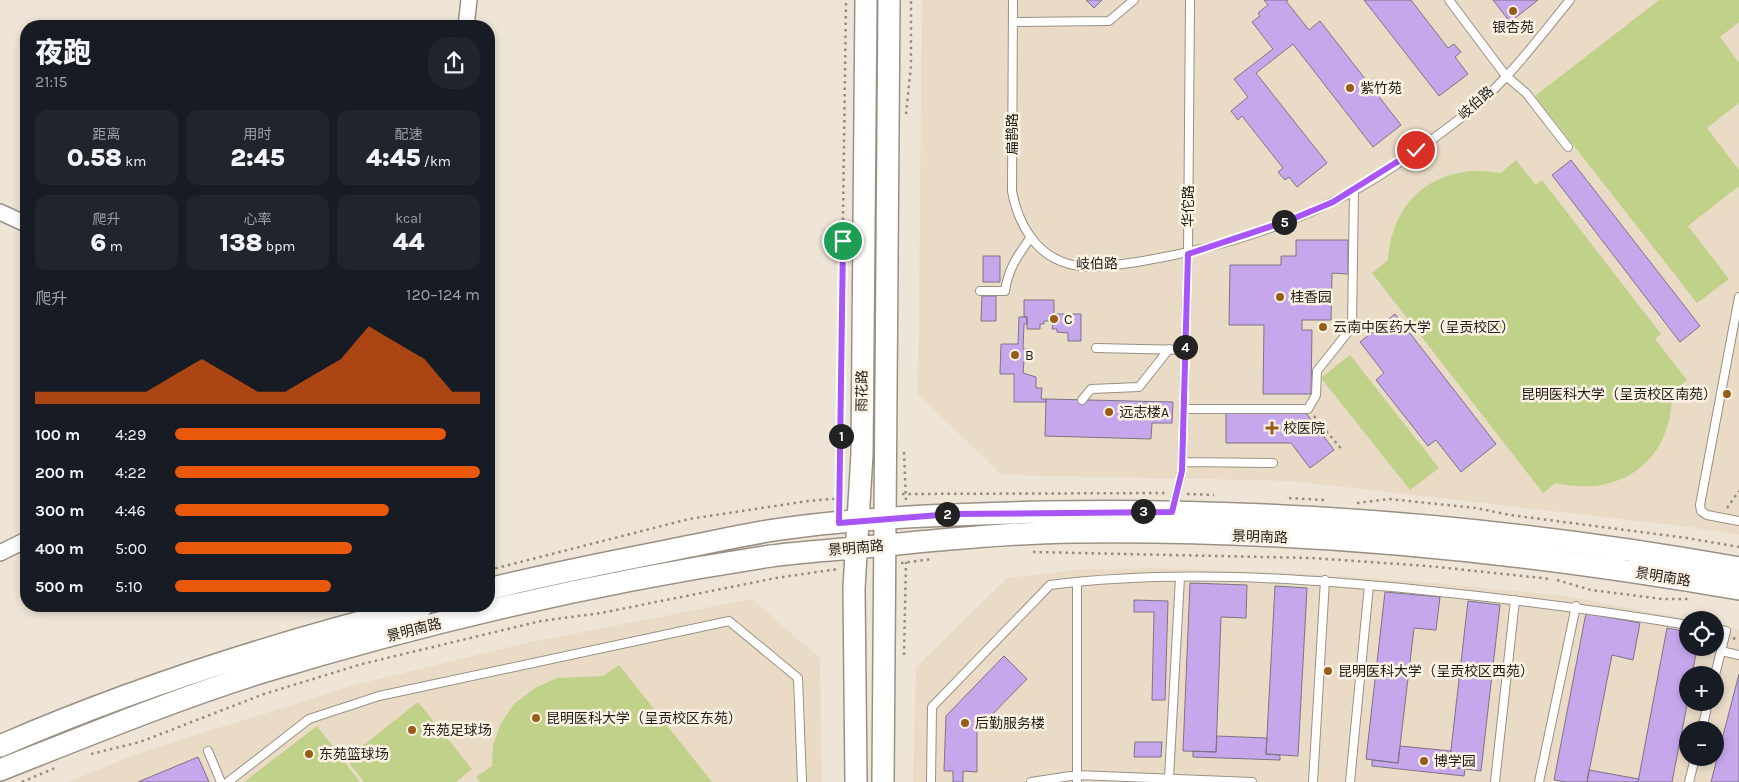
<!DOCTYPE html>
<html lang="zh">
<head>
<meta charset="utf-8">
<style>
  body { margin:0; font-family:Karla,"Noto Sans SC",sans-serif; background:#20242c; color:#f1f3f6; height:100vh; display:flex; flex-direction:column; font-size:19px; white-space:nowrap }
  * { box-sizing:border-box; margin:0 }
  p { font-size:16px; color:#9ea1a6 }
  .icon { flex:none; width:28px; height:28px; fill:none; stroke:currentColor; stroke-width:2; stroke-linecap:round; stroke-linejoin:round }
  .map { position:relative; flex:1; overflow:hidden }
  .drawer { position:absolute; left:20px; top:20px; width:475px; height:592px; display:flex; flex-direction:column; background:#171b24; border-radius:20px; box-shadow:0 2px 8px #0003 }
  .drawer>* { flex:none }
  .controls { position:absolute; left:1679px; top:611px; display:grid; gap:10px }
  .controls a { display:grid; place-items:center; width:45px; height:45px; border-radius:50%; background:#171b24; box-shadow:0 2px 8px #0003; font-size:25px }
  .pin { position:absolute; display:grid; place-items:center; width:42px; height:42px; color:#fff; margin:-21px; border:2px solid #fff; border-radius:50%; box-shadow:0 1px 5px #0007 }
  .km { position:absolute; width:25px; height:25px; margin:-12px; border-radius:50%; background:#222; color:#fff; font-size:14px; line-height:25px; text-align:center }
  .round { display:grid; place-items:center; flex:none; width:52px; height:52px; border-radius:20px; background:#20242c }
  .head { display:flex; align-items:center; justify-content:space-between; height:85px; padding:0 15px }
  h1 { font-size:28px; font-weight:800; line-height:38px }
  .stats { display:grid; grid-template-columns:repeat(3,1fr); gap:8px; height:85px; padding:5px 15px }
  .stats div { display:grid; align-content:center; border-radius:12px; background:#20242c; text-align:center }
  .stats b { font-size:25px; font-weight:800 }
  .stats small { font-size:14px; font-weight:400 }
  .stats p { font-size:14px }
  .chart { height:140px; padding:10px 15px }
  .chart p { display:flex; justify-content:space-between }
  .chart svg { width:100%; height:90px; margin-top:5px; fill:#ea580c; opacity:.7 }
  ul { padding:0 15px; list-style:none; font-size:16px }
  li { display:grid; grid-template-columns:80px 60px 1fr; align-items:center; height:38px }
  li i { height:12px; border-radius:6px; background:#ea580c }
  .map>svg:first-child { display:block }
  .built { fill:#e9dbc5; fill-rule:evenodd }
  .green { fill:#c0d189 }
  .building { fill:#c6a7ec; stroke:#7b7584 }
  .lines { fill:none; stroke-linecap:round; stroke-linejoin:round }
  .lane-casing { stroke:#9a9184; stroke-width:10 }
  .street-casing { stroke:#9a9184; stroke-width:18 }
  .secondary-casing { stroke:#9a9184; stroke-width:24 }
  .path { stroke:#938c81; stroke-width:2.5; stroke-dasharray:2.5 4; stroke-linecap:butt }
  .lane { stroke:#fff; stroke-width:8 }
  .street { stroke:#fff; stroke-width:15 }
  .secondary { stroke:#fff; stroke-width:21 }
  .route-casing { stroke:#fff; stroke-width:10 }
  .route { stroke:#a855f7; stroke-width:6 }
  .poi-dot { fill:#955d18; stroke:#fcf2e3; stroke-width:2 }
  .labels { text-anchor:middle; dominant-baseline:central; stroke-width:5; stroke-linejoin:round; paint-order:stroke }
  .poi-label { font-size:14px; fill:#201c17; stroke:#fcf2e3; text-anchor:start }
  .street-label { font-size:14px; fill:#201c17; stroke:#fcf2e3 }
</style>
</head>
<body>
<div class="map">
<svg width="1739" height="782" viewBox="0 0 1739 782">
  <rect width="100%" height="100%" fill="#efe5d6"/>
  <path class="built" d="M922 0H1739V535L1690 527 1292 481 1002 475 918 394Z
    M1152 568 1309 574 1424 582 1566 596 1693 620H1688V648H1715V624L1739 629V782H913L916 667 1007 578 1075 570ZM1688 675H1715V702H1688ZM1688 730H1715V758H1688Z
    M752 599 820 658 822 782H68L142 752 358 684 531 642Z"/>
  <path class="green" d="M1659 0H1739V22L1720 37 1739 63V103L1707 128 1739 170V186L1688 226 1729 279 1697 303 1535 96Z
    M1516 160 1536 185 1542 180 1661 334 1655 339 1687 380 1672 393C1672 461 1621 498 1556 483L1543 493 1372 273 1388 260C1392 197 1439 162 1501 173Z
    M1350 355 1439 468 1410 490 1321 378Z
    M619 665 712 782H480L476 777 492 766 493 745 501 723 514 704 535 688 557 678 603 676Z
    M418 702 472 769 456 782H364L346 759Z
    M317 726 360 782H244Z"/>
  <path class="building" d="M1086 0H1102L1094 8Z
    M1264 0H1288L1286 1 1309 30 1320 21 1401 125 1373 147 1293 44 1256 73 1327 163 1297 187 1289 177 1285 180 1278 172 1283 168 1242 116 1238 120 1231 111 1248 97 1234 79 1273 49 1252 22 1260 16 1258 13 1268 5Z
    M1364 0H1411L1448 48 1454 44 1461 52 1455 57 1468 74 1439 96Z
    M1493 0H1538L1510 22Z
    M1571 160 1700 326 1680 342 1552 175Z
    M1296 240H1348V274L1332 273 1331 320H1302V330H1312L1311 394H1263L1264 325H1229L1230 265H1281V256H1296Z
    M983 256H1000V282H983Z
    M982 296H996V321H981Z
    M1024 300H1054V314H1081V341H1068V333L1057 332V329H1052L1053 321H1044V324H1040V329H1027V317H1024Z
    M1395 314 1496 444 1461 472 1436 440 1428 446 1376 380 1384 373 1360 342Z
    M1019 317H1027V324H1024L1023 349H1030V361H1024L1023 373 1036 377V388H1042L1041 399H1046V402H1014V374H1000L1001 344H1018Z
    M1046 399 1173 402 1172 423H1152L1151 439 1045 436Z
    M1226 412 1306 413 1334 450 1310 468 1291 443H1226Z
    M1190 583 1247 585 1246 618 1221 617 1216 752 1183 751Z
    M1275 586 1307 588 1298 756 1266 754Z
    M1385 592 1440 597 1436 630 1414 628 1398 763 1366 759Z
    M1134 600 1168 601 1165 700H1152L1154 612H1134Z
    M1468 601 1500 605 1481 771 1449 767Z
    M1586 613 1640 623 1633 660 1612 655 1587 782H1567L1554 780Z
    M1667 628 1688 632V648H1697L1692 675H1688V700L1672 782H1638Z
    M1004 656 1027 679 977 730V772L963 771V782H953V771H944L946 716Z
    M1739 674V782H1711Z
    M1217 736 1267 738 1266 754 1280 755V760L1193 757V751L1216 752Z
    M1135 742H1162L1161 757H1134Z
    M1400 746 1451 751 1449 767 1465 769 1464 776 1372 766V760L1398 763Z
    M198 757 209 782H138Z
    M1589 770 1639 779 1638 782H1587Z"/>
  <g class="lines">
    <defs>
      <path id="lane" d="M1013 0 1012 191C1018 223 1035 255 1069 264 1091 270 1115 265 1137 262 1204 251 1271 232 1332 202 1378 180 1422 148 1462 117 1504 86 1537 40 1570 0
        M1449 0 1506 76 1526 93 1568 147
        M1013 22 1109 21 1134 0
        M980 291H1005C1008 269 1018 255 1031 237
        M1739 297 1700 505 1701 511 1707 515 1739 521
        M1096 348 1185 350
        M1082 400 1091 389 1139 387 1169 349
        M1184 409H1308L1316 395 1317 371 1352 327 1354 189
        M1182 462 1273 463
        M1172 512 1182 471 1188 253 1190 0
        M1077 582V782
        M1721 651 1739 655
        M1715 675 1726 631 1715 629
        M1702 730 1708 702
        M208 751 221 782
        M1169 778 1180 577
        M228 782 309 719 379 696 729 621 798 678 802 782
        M931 782 932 707 1050 585C1172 569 1298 578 1421 590 1511 599 1598 610 1688 625
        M1031 782 1077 775 1252 782
        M1313 782 1325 580
        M1350 782 1369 585
        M1495 782 1515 600
        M1539 782 1576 606
        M1689 782 1695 758"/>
      <path id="street" d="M466 26 469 0
        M0 212 26 224
        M0 553 26 540"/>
      <path id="secondary" d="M489 589C552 573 617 561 681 548 712 542 743 535 774 530 864 517 955 514 1046 512 1278 508 1510 527 1739 568
        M0 746C136 687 278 642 422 606
        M0 770C86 736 171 701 259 673 426 622 598 582 771 556 810 551 848 549 887 545 949 539 1011 533 1074 532 1296 529 1521 551 1739 589
        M856 782 854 588 862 454 866 0
        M883 782 889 0"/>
    </defs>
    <use href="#lane" class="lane-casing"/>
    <use href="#street" class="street-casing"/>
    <use href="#secondary" class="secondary-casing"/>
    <path class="path" d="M906 114 911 66V0
      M1314 416 1343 451
      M904 452 906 501
      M902 494 1166 493
      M1187 494 1214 495
      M1289 498 1324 500
      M1357 503 1389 499 1476 508 1510 515 1687 538 1739 547
      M839 506 846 0
      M1727 508 1739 491
      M1033 552 1311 558 1428 566 1551 579
      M901 563 933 559
      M489 570 689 519 808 501 844 498
      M1557 580 1591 590 1662 599H1689
      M1733 638 1739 640
      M904 655 906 562
      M91 754 140 742 264 694 362 664 541 621 601 613 776 578 838 569
      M22 782 55 768"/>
    <use href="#lane" class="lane"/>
    <use href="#street" class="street"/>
    <use href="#secondary" class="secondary"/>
  </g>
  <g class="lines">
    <defs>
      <path id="route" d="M843 241 839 523 952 514 1172 512 1182 471 1188 254 1290 220 1333 202 1416 150"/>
    </defs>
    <use href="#route" class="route-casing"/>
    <use href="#route" class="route"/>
  </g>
  <g class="poi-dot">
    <circle cx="1513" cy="11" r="5"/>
    <circle cx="1350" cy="88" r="5"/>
    <circle cx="1280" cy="297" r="5"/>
    <circle cx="1054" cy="319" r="5"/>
    <circle cx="1323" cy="327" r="5"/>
    <circle cx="1015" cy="355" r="5"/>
    <circle cx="1727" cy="394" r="5"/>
    <circle cx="1109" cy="412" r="5"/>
    <path d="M1269.5 420.5h5v5h5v5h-5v5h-5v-5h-5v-5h5z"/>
    <circle cx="1328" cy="671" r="5"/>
    <circle cx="536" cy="718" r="5"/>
    <circle cx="965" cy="723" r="5"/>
    <circle cx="412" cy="730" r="5"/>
    <circle cx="309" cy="754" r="5"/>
    <circle cx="1424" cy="761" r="5"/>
  </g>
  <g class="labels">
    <g class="poi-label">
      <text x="1513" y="27" text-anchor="middle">银杏苑</text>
      <text x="1360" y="88">紫竹苑</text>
      <text x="1290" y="297">桂香园</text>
      <text x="1064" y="319">C</text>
      <text x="1333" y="327">云南中医药大学（呈贡校区）</text>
      <text x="1025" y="355">B</text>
      <text x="1717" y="394" text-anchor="end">昆明医科大学（呈贡校区南苑）</text>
      <text x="1119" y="412">远志楼A</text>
      <text x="1283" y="428">校医院</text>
      <text x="1338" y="671">昆明医科大学（呈贡校区西苑）</text>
      <text x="546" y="718">昆明医科大学（呈贡校区东苑）</text>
      <text x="975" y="723">后勤服务楼</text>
      <text x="422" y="730">东苑足球场</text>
      <text x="319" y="754">东苑篮球场</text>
      <text x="1434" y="761">博学园</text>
    </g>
    <g class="street-label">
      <text transform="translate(1476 103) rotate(-42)">岐伯路</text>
      <text transform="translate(1012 134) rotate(-90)">扁鹊路</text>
      <text transform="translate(1188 206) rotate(-90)">华佗路</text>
      <text transform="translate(1097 264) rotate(-1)">岐伯路</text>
      <text transform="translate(862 391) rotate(-89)">雨花路</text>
      <text transform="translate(1260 537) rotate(2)">景明南路</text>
      <text transform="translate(856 548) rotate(-5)">景明南路</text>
      <text transform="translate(1663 577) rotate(9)">景明南路</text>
      <text transform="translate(414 630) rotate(-14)">景明南路</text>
    </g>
  </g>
</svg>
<div class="controls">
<a><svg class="icon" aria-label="locate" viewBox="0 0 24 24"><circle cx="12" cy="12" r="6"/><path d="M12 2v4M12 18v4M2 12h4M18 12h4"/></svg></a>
<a>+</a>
<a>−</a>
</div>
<div class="pin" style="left:843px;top:241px;background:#1e9e55"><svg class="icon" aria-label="arrive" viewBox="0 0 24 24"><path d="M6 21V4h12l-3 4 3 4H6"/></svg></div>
<div class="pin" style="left:1416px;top:150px;background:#d93025"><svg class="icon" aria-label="check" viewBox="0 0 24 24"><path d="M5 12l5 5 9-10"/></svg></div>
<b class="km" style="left:841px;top:436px">1</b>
<b class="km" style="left:947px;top:514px">2</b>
<b class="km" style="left:1143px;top:511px">3</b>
<b class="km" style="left:1185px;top:347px">4</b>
<b class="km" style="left:1284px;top:222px">5</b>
<section class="drawer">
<div class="head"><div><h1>夜跑</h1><p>21:15</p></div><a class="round"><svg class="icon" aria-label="share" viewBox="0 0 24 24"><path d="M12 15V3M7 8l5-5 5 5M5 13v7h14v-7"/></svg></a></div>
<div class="stats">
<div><p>距离</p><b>0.58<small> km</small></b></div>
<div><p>用时</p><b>2:45</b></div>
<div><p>配速</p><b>4:45<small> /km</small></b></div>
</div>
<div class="stats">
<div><p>爬升</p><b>6<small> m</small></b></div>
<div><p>心率</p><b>138<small> bpm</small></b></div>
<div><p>kcal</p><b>44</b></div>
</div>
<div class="chart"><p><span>爬升</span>120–124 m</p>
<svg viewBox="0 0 160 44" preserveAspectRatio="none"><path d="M0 44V38L10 38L20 38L30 38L40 38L50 30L60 22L70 30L80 38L90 38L100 30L110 22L120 6L130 14L140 22L150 38L160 38V44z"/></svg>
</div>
<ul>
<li><b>100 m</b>4:29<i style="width:89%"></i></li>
<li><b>200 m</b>4:22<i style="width:100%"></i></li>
<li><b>300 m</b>4:46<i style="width:70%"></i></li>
<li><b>400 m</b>5:00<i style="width:58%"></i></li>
<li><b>500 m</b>5:10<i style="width:51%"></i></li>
</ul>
</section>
</div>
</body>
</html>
